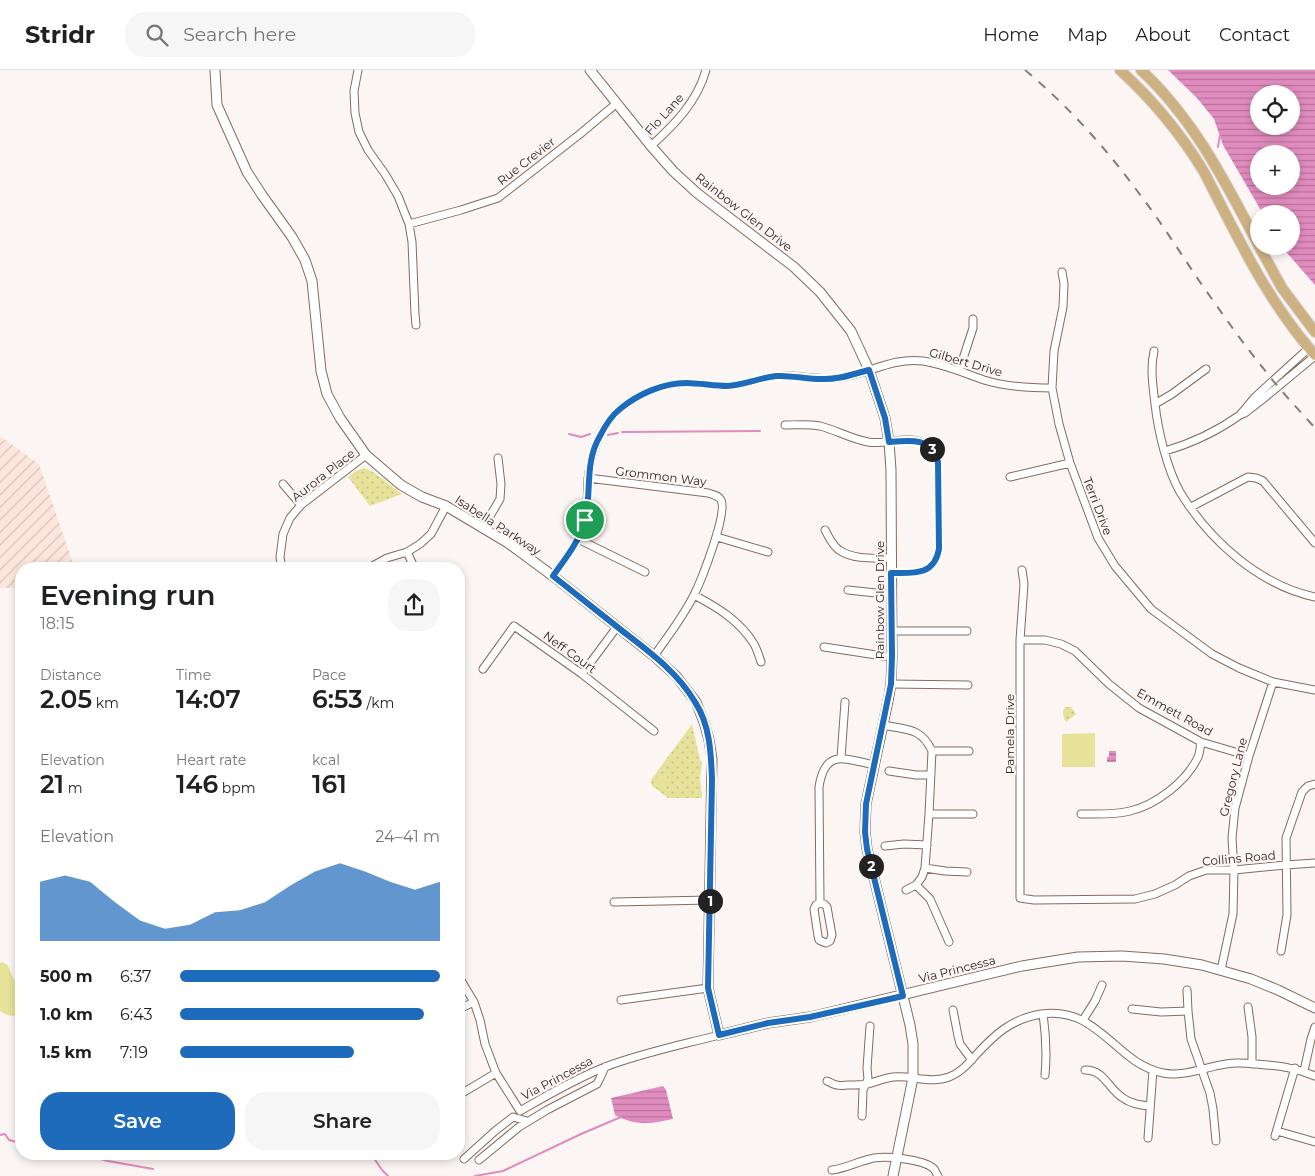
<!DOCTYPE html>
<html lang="en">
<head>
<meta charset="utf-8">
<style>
  body { margin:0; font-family:Montserrat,sans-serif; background:#f6f6f6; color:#202124; height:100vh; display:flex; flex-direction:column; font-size:19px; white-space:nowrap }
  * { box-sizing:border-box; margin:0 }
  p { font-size:16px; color:#757577 }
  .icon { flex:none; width:28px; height:28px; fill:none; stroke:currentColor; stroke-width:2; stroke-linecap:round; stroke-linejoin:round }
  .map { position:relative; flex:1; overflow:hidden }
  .panel { position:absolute; left:15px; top:492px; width:450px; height:598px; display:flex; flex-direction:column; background:#fff; border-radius:20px; box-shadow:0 2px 8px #0003 }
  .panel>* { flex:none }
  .fabs { position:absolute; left:1250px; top:15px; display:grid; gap:10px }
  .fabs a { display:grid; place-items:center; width:50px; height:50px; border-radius:50%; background:#fff; box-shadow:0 2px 8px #0003; font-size:25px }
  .pin { position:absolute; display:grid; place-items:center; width:42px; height:42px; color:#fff; margin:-21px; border:2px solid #fff; border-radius:50%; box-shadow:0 1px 5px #0007 }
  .km { position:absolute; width:25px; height:25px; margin:-12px; border-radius:50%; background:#222; color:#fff; font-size:14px; line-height:25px; text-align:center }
  .round { display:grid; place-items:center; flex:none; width:52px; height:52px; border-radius:20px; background:#f6f6f6 }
  .head { display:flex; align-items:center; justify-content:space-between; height:85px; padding:0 25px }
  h1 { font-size:28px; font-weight:600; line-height:38px }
  .stats { display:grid; grid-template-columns:repeat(3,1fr); gap:8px; height:85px; padding:5px 25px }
  .stats div { display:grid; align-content:center }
  .stats b { font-size:25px; font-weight:600 }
  .stats small { font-size:14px; font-weight:400 }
  .stats p { font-size:14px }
  .chart { height:140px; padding:10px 25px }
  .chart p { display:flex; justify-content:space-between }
  .chart svg { width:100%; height:90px; margin-top:5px; fill:#1f6bbb; opacity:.7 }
  .cta { display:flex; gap:10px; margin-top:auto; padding:10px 25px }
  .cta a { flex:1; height:58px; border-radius:20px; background:#1f6bbb; color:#fff; font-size:20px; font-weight:600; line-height:58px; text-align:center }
  .cta a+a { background:#f6f6f6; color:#202124 }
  ul { padding:0 25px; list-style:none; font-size:16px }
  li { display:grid; grid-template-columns:80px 60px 1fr; align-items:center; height:38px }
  li i { height:12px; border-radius:6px; background:#1f6bbb }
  header { display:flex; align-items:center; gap:30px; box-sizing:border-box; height:70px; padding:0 25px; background:#fff; border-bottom:1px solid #e0e0e0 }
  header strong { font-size:24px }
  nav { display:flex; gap:28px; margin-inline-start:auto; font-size:18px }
  .search { width:350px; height:45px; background:#f6f6f6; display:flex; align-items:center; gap:12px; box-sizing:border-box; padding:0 18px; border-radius:20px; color:#757577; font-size:19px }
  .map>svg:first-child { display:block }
  .industrial { fill:url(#industrial-furrows) }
  .park { fill:url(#park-dots) }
  .garden { fill:#e6e29a }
  .water { fill:url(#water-rules); fill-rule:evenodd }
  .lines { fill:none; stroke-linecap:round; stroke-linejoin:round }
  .stream { stroke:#e18cbe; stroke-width:2 }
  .minor-casing { stroke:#846b60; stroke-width:9 }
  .tertiary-casing { stroke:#846b60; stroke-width:11 }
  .primary-casing { stroke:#d6d3d2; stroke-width:12 }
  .minor { stroke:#fff; stroke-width:7 }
  .tertiary { stroke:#fff; stroke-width:9 }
  .primary { stroke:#ceb183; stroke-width:10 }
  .rail { stroke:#867d7a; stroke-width:2; stroke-dasharray:9 9; stroke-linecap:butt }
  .route-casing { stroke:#fff; stroke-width:10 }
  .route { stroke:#1f6bbb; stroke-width:6 }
  .labels { text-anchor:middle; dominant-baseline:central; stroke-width:4.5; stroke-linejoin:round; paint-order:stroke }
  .street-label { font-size:12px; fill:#302520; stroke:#fbf5f3 }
</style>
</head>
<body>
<header>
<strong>Stridr</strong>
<div class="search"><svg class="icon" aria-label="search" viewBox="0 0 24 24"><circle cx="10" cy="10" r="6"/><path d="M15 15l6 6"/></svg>Search here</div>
<nav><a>Home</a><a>Map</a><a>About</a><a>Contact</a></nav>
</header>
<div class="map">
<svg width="1315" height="1106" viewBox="0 0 1315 1106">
  <defs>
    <pattern id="industrial-furrows" width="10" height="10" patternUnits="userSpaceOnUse" patternTransform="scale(1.25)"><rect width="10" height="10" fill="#fce5dc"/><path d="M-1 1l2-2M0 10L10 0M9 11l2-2" fill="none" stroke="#d8c4bc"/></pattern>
    <pattern id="park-dots" width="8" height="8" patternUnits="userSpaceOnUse" patternTransform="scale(1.25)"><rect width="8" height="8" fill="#e6e29a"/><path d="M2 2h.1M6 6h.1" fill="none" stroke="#c6c284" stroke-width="1.8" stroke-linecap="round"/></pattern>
    <pattern id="water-rules" width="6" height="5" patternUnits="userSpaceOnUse" patternTransform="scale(1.25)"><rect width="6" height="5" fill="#e18cbe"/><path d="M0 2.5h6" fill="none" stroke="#b7729a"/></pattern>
  </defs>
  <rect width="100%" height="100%" fill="#fbf5f3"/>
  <path class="industrial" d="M0 366 39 394 75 499H21V518H0Z"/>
  <path class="park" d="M364 398C376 401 390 416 402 424L370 436 348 407 356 401Z
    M1065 637H1071L1076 644 1066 652C1063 648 1062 641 1065 637Z
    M692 654 700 690 702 692C702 698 700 704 700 710 701 717 702 721 702 728H668L652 716 651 710Z"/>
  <path class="garden" d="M1095 663V697H1062V664Z
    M655 712a7 7 0 1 1 14 0a7 7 0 1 1-14 0Z
    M2 892 6 894 8 896 16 914 21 923V948L5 944 0 941V893Z"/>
  <path class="water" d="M1168 0H1315V215L1281 176H1291V144H1263L1223 75 1214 49 1197 28ZM1259 24H1291V56H1259ZM1259 84H1291V116H1259Z
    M1109 681H1116V692H1107V687H1109Z
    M663 1016 666 1020 673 1049C651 1054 635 1056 615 1045L611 1028Z"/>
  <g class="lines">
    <path class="stream" d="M1218 77 1220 65
      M622 362 760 361
      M569 364 581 367 590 364
      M608 365 618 363
      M0 1065 5 1064 9 1070 21 1073
      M82 1084 108 1091 153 1099
      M371 1084 382 1100 388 1106
      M475 1106 503 1101 581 1064 621 1047"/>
    <defs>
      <path id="minor" d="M358 0 354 21 355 43 359 62 368 80 385 104 398 126 409 154 412 172 415 244 416 255
        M651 76C675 54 697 32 706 0
        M409 154 461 140 498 128 580 64 617 33
        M1062 202 1064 214 1063 237 1054 281 1052 318 1059 354 1070 393 1098 468 1115 496 1151 539 1212 584 1239 598 1273 612 1315 620
        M1309 278 1255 327 1240 345 1245 343 1263 329 1315 286
        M1154 281C1150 299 1153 316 1155 334 1158 361 1167 399 1180 422 1209 470 1259 515 1315 527
        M959 301 973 258V249
        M1155 334 1172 324 1206 299
        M785 355C797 355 809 354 820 356 836 360 851 369 868 372 884 375 902 367 918 371 929 374 935 381 938 392L939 479C934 506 913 503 891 503
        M1165 381C1193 373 1216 362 1240 345
        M1010 407 1070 393
        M588 408 708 423C714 425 718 425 721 430 728 443 701 511 694 525 683 547 668 566 654 586
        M283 414 301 435
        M1191 437 1248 407 1256 408 1263 411 1315 473
        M483 458 500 429 501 414 498 388
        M825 460C829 467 832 475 839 480 854 490 874 488 891 488
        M717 467 768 482
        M578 469 645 502
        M407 482 415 499
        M282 499 280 487 283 464 290 448 301 435 366 385
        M367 499 387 488 407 482 420 474 431 464 446 436
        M1022 500 1024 514 1020 570V828L1034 830 1135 829 1155 824 1175 815 1189 806 1206 800H1234L1285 795 1315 793
        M553 506C565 489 579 472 585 451 588 438 587 423 588 410 590 390 596 370 607 353 624 329 657 314 685 313 699 313 713 316 727 316 743 316 758 308 775 306 796 304 817 311 839 308 868 304 893 287 923 291 944 294 964 303 984 310 1006 317 1029 318 1052 318
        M848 520 876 523H892
        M694 525C717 537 740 551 754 574 757 579 759 586 761 592
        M892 561H967
        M1020 570H1045L1061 574 1075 581 1109 614 1139 638 1201 672 1249 686
        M824 577 883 586H892
        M483 599 514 556 582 604 654 661
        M582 604 617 557
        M891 614 968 615
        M883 655C906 660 921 657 932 681L929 744 925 798 922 807 916 815 906 820
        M932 681H969
        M841 688 845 632
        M889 701 916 705H931
        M929 744H973
        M1081 744C1097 744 1114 745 1130 741 1156 735 1187 711 1198 687 1200 683 1200 677 1201 672
        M885 776 904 774 927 775
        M925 798 945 801 967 802
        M916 815 930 829 949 872
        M614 832 710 830
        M820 833 819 717C825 678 845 689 874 695
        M820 833 824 834 827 837 832 865 830 871 826 873 819 870 818 866 814 839 816 835Z
        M1281 881 1287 845 1286 768 1302 722 1308 716 1315 714
        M1221 900 1233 844 1234 800 1232 768 1235 738 1249 686 1273 612
        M459 907 474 932 480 950 485 974 496 1003 520 1041C548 1025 575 1009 605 997 642 983 681 975 719 965
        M1187 920 1188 941 1191 969 1210 1023 1213 1039 1216 1071
        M621 930 708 918
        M1248 937 1252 967V994
        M459 939 474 932
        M1132 939 1161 942 1188 941
        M953 940 958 966 960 974 972 990
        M1043 944C1046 965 1047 984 1045 1005
        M1083 950 1095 931 1102 915
        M1085 1000C1105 1000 1108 1019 1123 1028 1131 1034 1141 1035 1150 1036
        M1304 1001 1311 969 1315 957
        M827 1011C830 1012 834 1015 837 1015 840 1016 845 1015 848 1015 855 1015 861 1015 867 1014 876 1012 884 1008 893 1007 911 1005 931 1014 949 1007 960 1003 968 994 975 986 994 965 1011 949 1041 944 1100 936 1114 993 1163 1003 1184 1007 1205 997 1226 994 1236 992 1246 993 1256 994 1279 996 1294 997 1315 1006
        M459 1025 496 1003
        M862 1046 863 1020 868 1009 867 998 870 956
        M1277 1061 1315 1072
        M1275 1066 1295 998
        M1148 1068 1153 1000
        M464 1089 495 1061 513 1047 527 1051
        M479 1090 519 1057 547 1040 597 1014 600 1008 605 997
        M832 1100C846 1098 857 1092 870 1089 883 1085 924 1089 934 1099 935 1100 937 1105 938 1106"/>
      <path id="tertiary" d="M215 0 217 35 247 102 262 125 292 167 305 190 312 211 321 301 327 324 340 348 366 385 401 415 422 427 446 436 508 473 553 506 654 586 676 606 696 632 704 652 709 670 712 689 708 918 719 965 768 953 810 947 1022 896 1078 887 1122 886 1164 889 1202 895 1251 909 1278 920 1315 938
        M590 0 651 76 673 101 697 123 794 197 820 222 851 261 869 300 885 348 889 372 891 400 892 586 891 614 888 631 866 734 865 762 867 779 910 955 913 974V1008L893 1106"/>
      <path id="primary" d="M1120 0C1153 30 1181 64 1204 102 1237 166 1267 231 1315 285
        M1141 0C1194 49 1226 113 1259 176
        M1259 176 1282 218 1315 262"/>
    </defs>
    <use href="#minor" class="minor-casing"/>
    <use href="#tertiary" class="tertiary-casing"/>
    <use href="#primary" class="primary-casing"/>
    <use href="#minor" class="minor"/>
    <use href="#tertiary" class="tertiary"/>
    <use href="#primary" class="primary"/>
    <path class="rail" d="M1025 0C1067 35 1105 77 1138 122 1161 152 1181 184 1202 215 1222 243 1241 271 1263 298 1279 319 1297 338 1315 358"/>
  </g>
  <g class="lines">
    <defs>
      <path id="route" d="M869 300 885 348 889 372C911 370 930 367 938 392L939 479C934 506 914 503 891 503L892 586 891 614 866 734 865 762 867 779 903 926 810 947 768 953 719 965 708 918 712 709C711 683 710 655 695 632 678 603 651 583 625 563 601 544 577 525 553 506 565 489 579 472 585 451 592 422 584 393 600 366 605 356 611 346 620 339 638 324 663 313 686 313 700 313 714 316 727 316 744 315 759 308 776 306 791 305 806 309 821 309 838 310 853 304 869 300Z"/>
    </defs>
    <use href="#route" class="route-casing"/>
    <use href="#route" class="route"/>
  </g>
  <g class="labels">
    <g class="street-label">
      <text transform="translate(664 44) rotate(-48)">Flo Lane</text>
      <text transform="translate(526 91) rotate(-38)">Rue Crevier</text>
      <text transform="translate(744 142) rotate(38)">Rainbow Glen Drive</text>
      <text transform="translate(966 292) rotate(16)">Gilbert Drive</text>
      <text transform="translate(323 405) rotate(-38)">Aurora Place</text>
      <text transform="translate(661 406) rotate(7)">Grommon Way</text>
      <text transform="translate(1098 436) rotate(69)">Terri Drive</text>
      <text transform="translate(498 455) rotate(33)">Isabella Parkway</text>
      <text transform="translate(879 530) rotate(-90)">Rainbow Glen Drive</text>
      <text transform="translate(570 582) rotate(36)">Neff Court</text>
      <text transform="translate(1175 642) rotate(29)">Emmett Road</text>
      <text transform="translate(1009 664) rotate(-90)">Pamela Drive</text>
      <text transform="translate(1233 707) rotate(-76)">Gregory Lane</text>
      <text transform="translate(1239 788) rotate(-5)">Collins Road</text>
      <text transform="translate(957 899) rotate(-14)">Via Princessa</text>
      <text transform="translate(557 1008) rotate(-28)">Via Princessa</text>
    </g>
  </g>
</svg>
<div class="fabs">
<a><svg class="icon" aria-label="locate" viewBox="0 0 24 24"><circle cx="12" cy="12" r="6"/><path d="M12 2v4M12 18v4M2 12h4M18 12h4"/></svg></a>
<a>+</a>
<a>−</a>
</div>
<div class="pin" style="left:585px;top:450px;background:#1e9e55"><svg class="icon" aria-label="arrive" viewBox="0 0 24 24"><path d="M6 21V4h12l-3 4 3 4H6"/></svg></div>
<b class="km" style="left:710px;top:831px">1</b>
<b class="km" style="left:871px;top:796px">2</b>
<b class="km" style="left:932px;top:379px">3</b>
<section class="panel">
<div class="head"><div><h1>Evening run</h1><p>18:15</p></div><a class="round"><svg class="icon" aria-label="share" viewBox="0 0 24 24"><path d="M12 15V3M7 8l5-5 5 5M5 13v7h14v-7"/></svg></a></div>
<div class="stats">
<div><p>Distance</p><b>2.05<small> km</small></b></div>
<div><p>Time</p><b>14:07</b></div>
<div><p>Pace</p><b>6:53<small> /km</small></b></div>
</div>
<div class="stats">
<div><p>Elevation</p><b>21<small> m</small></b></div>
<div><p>Heart rate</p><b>146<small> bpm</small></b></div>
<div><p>kcal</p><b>161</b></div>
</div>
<div class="chart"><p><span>Elevation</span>24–41 m</p>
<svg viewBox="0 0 160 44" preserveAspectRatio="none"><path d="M0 44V15L10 12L20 15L30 25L40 34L50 38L60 36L70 30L80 29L90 25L100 17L110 10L120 6L130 10L140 15L150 19L160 15V44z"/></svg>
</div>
<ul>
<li><b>500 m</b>6:37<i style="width:100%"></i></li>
<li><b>1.0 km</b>6:43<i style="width:94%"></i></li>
<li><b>1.5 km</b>7:19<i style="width:67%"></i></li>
</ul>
<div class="cta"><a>Save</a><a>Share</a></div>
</section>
</div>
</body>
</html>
